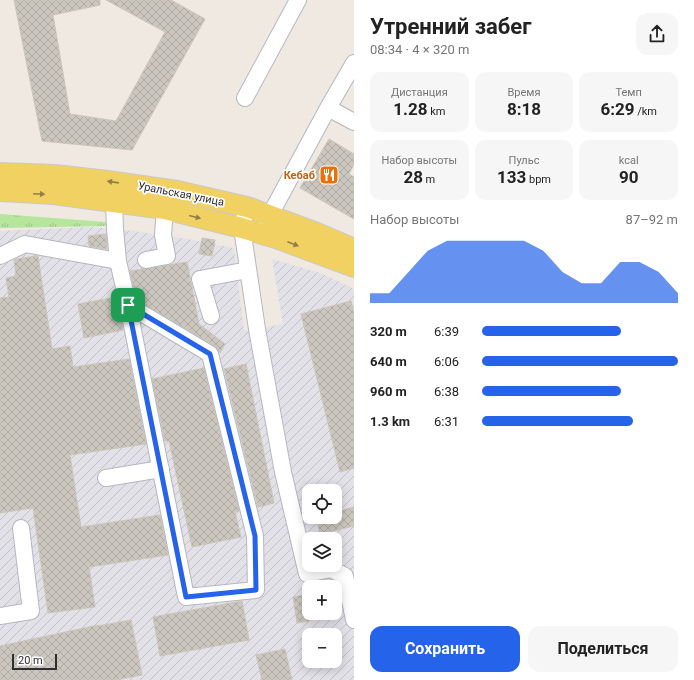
<!DOCTYPE html>
<html lang="ru">
<head>
<meta charset="utf-8">
<style>
  body { margin:0; font-family:Roboto,sans-serif; background:#f6f6f6; color:#222; height:100vh; display:flex; flex-direction:column; font-size:15px; white-space:nowrap }
  * { box-sizing:border-box; margin:0 }
  p { font-size:13px; color:#767676 }
  .icon { flex:none; width:22px; height:22px; fill:none; stroke:currentColor; stroke-width:2; stroke-linecap:round; stroke-linejoin:round }
  .map { position:relative; flex:1; overflow:hidden }
  .side { display:flex; flex-direction:column; background:#fff; width:340px }
  .side>* { flex:none }
  .fabs { position:absolute; left:302px; top:484px; display:grid; gap:8px }
  .fabs a { display:grid; place-items:center; width:40px; height:40px; border-radius:8px; background:#fff; box-shadow:0 2px 10px #0003; font-size:20px }
  .scale { position:absolute; left:12px; bottom:10px; width:45px; box-sizing:border-box; padding-left:4px; border:2px solid #2e2e2e; border-top:0; font-size:11px; line-height:14px; white-space:nowrap; color:#2e2e2e; -webkit-text-stroke:3px #fff; paint-order:stroke }
  .pin { position:absolute; display:grid; place-items:center; width:34px; height:34px; color:#fff; margin:-17px; border-radius:8px; box-shadow:0 2px 6px #0006 }
  .round { display:grid; place-items:center; flex:none; width:42px; height:42px; border-radius:12px; background:#f6f6f6 }
  .overview { display:flex; align-items:center; justify-content:space-between; height:68px; padding:0 16px }
  h1 { font-size:22px; font-weight:700; line-height:30px }
  .stats { display:grid; grid-template-columns:repeat(3,1fr); gap:6px; height:68px; padding:4px 16px }
  .stats div { display:grid; align-content:center; border-radius:10px; background:#f6f6f6; text-align:center }
  .stats b { font-size:17px; font-weight:700 }
  .stats small { font-size:11px; font-weight:400 }
  .stats p { font-size:11px }
  .chart { height:112px; padding:8px 16px }
  .chart p { display:flex; justify-content:space-between }
  .chart svg { width:100%; height:72px; margin-top:4px; fill:#2563eb; opacity:.7 }
  .action { display:flex; gap:8px; margin-top:auto; padding:8px 16px }
  .action a { flex:1; height:46px; border-radius:12px; background:#2563eb; color:#fff; font-size:16px; font-weight:700; line-height:46px; text-align:center }
  .action a+a { background:#f6f6f6; color:#222 }
  ul { padding:0 16px; list-style:none; font-size:13px }
  li { display:grid; grid-template-columns:64px 48px 1fr; align-items:center; height:30px }
  li i { height:10px; border-radius:5px; background:#2563eb }
  main { display:flex; flex:1; min-height:0 }
  .map>svg:first-child { display:block }
  .industrial { fill:url(#industrial-furrows); fill-rule:evenodd }
  .grass { fill:url(#grass-tufts) }
  .building { fill:url(#building-cross-hatch); stroke:#cbc5ba }
  .lines { fill:none; stroke-linecap:round; stroke-linejoin:round }
  .minor-casing { stroke:#b4b7c1; stroke-width:18 }
  .major-casing { stroke:#c9c9c9; stroke-width:22 }
  .minor { stroke:#fff; stroke-width:16 }
  .major { stroke:#f2d163; stroke-width:20 }
  .oneway { fill:#908048 }
  .route-casing { stroke:#fff; stroke-width:8 }
  .route { stroke:#2563eb; stroke-width:5 }
  .labels { text-anchor:middle; dominant-baseline:central; stroke-width:3.5; stroke-linejoin:round; paint-order:stroke }
  .food-label { font-size:11px; font-weight:bold; fill:#c56008; stroke:#fff; text-anchor:end }
  .street-label { font-size:11px; fill:#2e2e2e; stroke:#fff }
</style>
</head>
<body>
<main>
<div class="map">
<svg width="354" height="680" viewBox="0 0 354 680">
  <defs>
    <pattern id="industrial-furrows" width="10" height="10" patternUnits="userSpaceOnUse"><rect width="10" height="10" fill="#e3e1e8"/><path d="M-1 1l2-2M0 10L10 0M9 11l2-2" fill="none" stroke="#c3c1c7"/></pattern>
    <pattern id="grass-tufts" width="24" height="20" patternUnits="userSpaceOnUse"><rect width="24" height="20" fill="#b6e59e"/><path d="M3 7l-1-3M5 7V3M7 7l1-3M15 17l-1-3M17 17v-4M19 17l1-3" fill="none" stroke="#9dc588"/></pattern>
    <pattern id="building-cross-hatch" width="8" height="8" patternUnits="userSpaceOnUse"><rect width="8" height="8" fill="#cbc7bf"/><path d="M0 0l8 8M0 8l8-8" fill="none" stroke="#afaba4"/></pattern>
  </defs>
  <rect width="100%" height="100%" fill="#efe9e1"/>
  <path class="industrial" d="M90 227 134 231 188 239 234 248 244 331 283 324 272 259 320 273 353 288 354 293V680H0V231ZM309 491H335V517H309ZM309 539H335V565H309ZM309 587H335V613H309ZM309 635H335V661H309Z"/>
  <path class="grass" d="M0 214 106 222 107 226 0 228Z"/>
  <path class="building" d="M14 0H100V5L53 15 70 114 116 121 165 32 106 0H171L205 19 132 150 42 141Z
    M329 139 354 154V164L349 174 354 177V219L300 188Z
    M106 234 107 249 89 246 88 236Z
    M202 238 215 240 212 256 199 254Z
    M36 256H38L52 349 70 346 73 367 129 359 146 444 70 455 81 527 160 515 168 555 89 567 95 607 48 613 33 508 0 513V298L9 297 6 278 16 276 14 260 17 259Z
    M187 262 199 324 225 344 220 353 218 349 215 346 136 299 130 271Z
    M116 297 123 330 84 338 78 304Z
    M351 301 354 313V468L340 472 301 314Z
    M246 364 274 503 258 507 224 369Z
    M204 368 239 511 235 512 241 537 192 547 169 441H165L152 379Z
    M354 507V526L320 534 316 517H335V512Z
    M309 594V621L297 623 293 597Z
    M242 601 249 640 160 656 153 617Z
    M131 620 142 675 116 680H0V646L98 625V626Z
    M285 649 292 680H262L256 655Z"/>
  <g class="lines">
    <defs>
      <path id="minor" d="M245 98 298 0
        M328 108 354 122
        M114 202 115 229 118 261 128 305 186 597 256 590 255 536 210 354 128 305
        M247 207 242 228 257 329 283 472 307 574 331 569 345 576 354 620
        M267 225 270 215 328 108 354 63
        M0 256 25 244 118 261
        M146 260 167 256 163 235 165 209
        M211 316 200 279 248 270
        M106 478 161 469
        M0 616 31 611 21 528"/>
      <path id="major" d="M0 173 55 175 107 181 177 191 247 207 317 233 354 249
        M0 191 54 194 165 209 242 228 276 238 354 267"/>
    </defs>
    <use href="#minor" class="minor-casing"/>
    <use href="#major" class="major-casing"/>
    <use href="#minor" class="minor"/>
    <use href="#major" class="major"/>
  </g>
  <defs><path id="oneway-solid" d="M-6-.8H1V-3.2L6.5 0L1 3.2V.8H-6Z"/></defs>
  <g class="oneway">
    <use href="#oneway-solid" transform="translate(113 182) rotate(-172)"/>
    <use href="#oneway-solid" transform="translate(39 194) rotate(3)"/>
    <use href="#oneway-solid" transform="translate(195 217) rotate(14)"/>
    <use href="#oneway-solid" transform="translate(293 244) rotate(21)"/>
  </g>
  <g class="lines">
    <defs>
      <path id="route" d="M128 305 210 354 255 536 256 590 186 597Z"/>
    </defs>
    <use href="#route" class="route-casing"/>
    <use href="#route" class="route"/>
  </g>
  <defs>
    <symbol id="restaurant-square" viewBox="-11 -11 22 22"><rect x="-9" y="-9" width="18" height="18" rx="4" fill="#e8710a" stroke="#fff"/><path d="M-5-6h1v4h1v-4h1v4h1v-4h1v5L-1.5 .5V6h-2V.5L-5-1ZM5-6V6H3V1.5H1.5Q1.5-4 5-6Z" fill="#fff"/></symbol>
  </defs>
  <g fill-rule="evenodd">
    <use href="#restaurant-square" x="318" y="164" width="22" height="22"/>
  </g>
  <g class="labels">
    <g class="food-label">
      <text x="315" y="175">Кебаб</text>
    </g>
    <g class="street-label">
      <text transform="translate(181 194) rotate(11)">Уральская улица</text>
    </g>
  </g>
</svg>
<div class="fabs">
<a><svg class="icon" aria-label="locate" viewBox="0 0 24 24"><circle cx="12" cy="12" r="6"/><path d="M12 2v4M12 18v4M2 12h4M18 12h4"/></svg></a>
<a><svg class="icon" aria-label="layers" viewBox="0 0 24 24"><path d="M12 4l9 5-9 5-9-5zM3 14l9 5 9-5"/></svg></a>
<a>+</a>
<a>−</a>
</div>
<div class="scale">20 m</div>
<div class="pin" style="left:128px;top:305px;background:#1e9e55"><svg class="icon" aria-label="arrive" viewBox="0 0 24 24"><path d="M6 21V4h12l-3 4 3 4H6"/></svg></div>
</div>
<section class="side">
<div class="overview"><div><h1>Утренний забег</h1><p>08:34 · 4 × 320 m</p></div><a class="round"><svg class="icon" aria-label="share" viewBox="0 0 24 24"><path d="M12 15V3M7 8l5-5 5 5M5 13v7h14v-7"/></svg></a></div>
<div class="stats">
<div><p>Дистанция</p><b>1.28<small> km</small></b></div>
<div><p>Время</p><b>8:18</b></div>
<div><p>Темп</p><b>6:29<small> /km</small></b></div>
</div>
<div class="stats">
<div><p>Набор высоты</p><b>28<small> m</small></b></div>
<div><p>Пульс</p><b>133<small> bpm</small></b></div>
<div><p>kcal</p><b>90</b></div>
</div>
<div class="chart"><p><span>Набор высоты</span>87–92 m</p>
<svg viewBox="0 0 160 44" preserveAspectRatio="none"><path d="M0 44V38L10 38L20 25L30 12L40 6L50 6L60 6L70 6L80 6L90 12L100 25L110 32L120 32L130 19L140 19L150 25L160 38V44z"/></svg>
</div>
<ul>
<li><b>320 m</b>6:39<i style="width:71%"></i></li>
<li><b>640 m</b>6:06<i style="width:100%"></i></li>
<li><b>960 m</b>6:38<i style="width:71%"></i></li>
<li><b>1.3 km</b>6:31<i style="width:77%"></i></li>
</ul>
<div class="action"><a>Сохранить</a><a>Поделиться</a></div>
</section>
</main>
</body>
</html>
